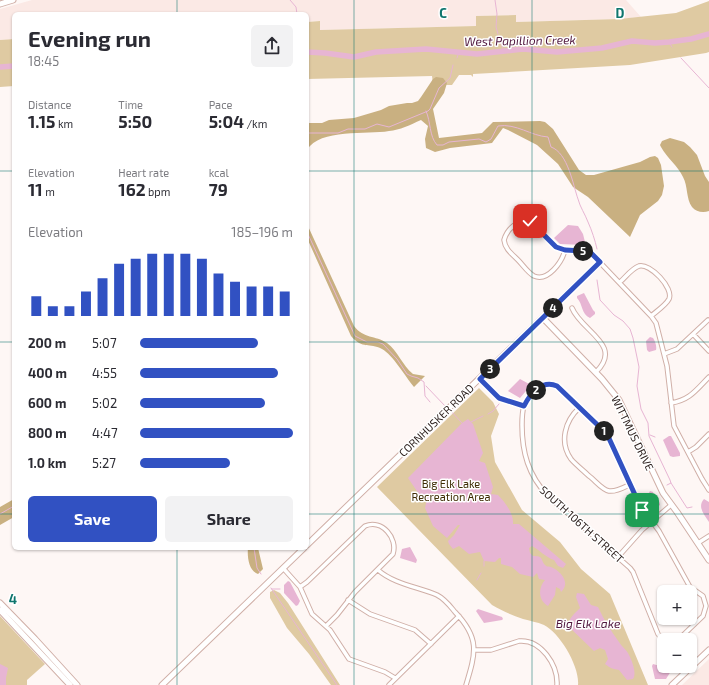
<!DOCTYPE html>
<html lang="en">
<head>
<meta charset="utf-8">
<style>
  body { margin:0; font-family:"Exo 2",sans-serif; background:#f2f2f3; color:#2b2b33; height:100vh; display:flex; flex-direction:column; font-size:15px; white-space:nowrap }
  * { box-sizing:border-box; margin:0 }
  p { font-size:13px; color:#7c7c81 }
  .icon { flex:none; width:22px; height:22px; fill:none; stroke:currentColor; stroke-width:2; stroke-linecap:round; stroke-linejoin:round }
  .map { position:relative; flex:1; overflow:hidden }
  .panel { position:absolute; left:12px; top:12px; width:297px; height:538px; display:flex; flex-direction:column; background:#fff; border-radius:6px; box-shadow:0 1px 3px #0004 }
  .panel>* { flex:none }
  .tools { position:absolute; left:657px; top:585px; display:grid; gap:8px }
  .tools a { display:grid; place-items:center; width:40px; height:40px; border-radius:6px; background:#fff; box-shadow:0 1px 3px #0004; font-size:20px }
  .pin { position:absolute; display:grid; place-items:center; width:34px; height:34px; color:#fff; margin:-17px; border-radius:8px; box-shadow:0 2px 6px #0006 }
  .km { position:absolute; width:20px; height:20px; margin:-10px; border-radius:50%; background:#222; color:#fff; font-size:11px; line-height:20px; text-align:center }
  .round { display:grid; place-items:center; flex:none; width:42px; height:42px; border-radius:6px; background:#f2f2f3 }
  .summary { display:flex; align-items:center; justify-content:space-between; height:68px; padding:0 16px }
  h1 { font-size:22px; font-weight:700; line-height:30px }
  .figures { display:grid; grid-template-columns:repeat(3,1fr); gap:6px; height:68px; padding:4px 16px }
  .figures div { display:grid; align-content:center }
  .figures b { font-size:17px; font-weight:700 }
  .figures small { font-size:11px; font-weight:400 }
  .figures p { font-size:11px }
  .chart { height:112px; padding:8px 16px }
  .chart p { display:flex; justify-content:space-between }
  .chart svg { width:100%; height:72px; margin-top:4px; stroke:#3151c2; stroke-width:6 }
  .button { display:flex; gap:8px; margin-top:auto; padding:8px 16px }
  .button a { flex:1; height:46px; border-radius:6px; background:#3151c2; color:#fff; font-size:16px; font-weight:700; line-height:46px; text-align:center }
  .button a+a { background:#f2f2f3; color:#2b2b33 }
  ul { padding:0 16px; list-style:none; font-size:13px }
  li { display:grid; grid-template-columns:64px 48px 1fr; align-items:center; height:30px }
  li i { height:10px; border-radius:5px; background:#3151c2 }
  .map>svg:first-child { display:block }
  .built { fill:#fbe9e5 }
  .green { fill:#dfcaa2 }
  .forest { fill:#c9b081 }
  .water { fill:#e7b5d3 }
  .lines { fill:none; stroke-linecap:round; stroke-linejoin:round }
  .stream { stroke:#e7b5d3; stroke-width:1 }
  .river { stroke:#e7b5d3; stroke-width:5.5 }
  .street-casing { stroke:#d0afa7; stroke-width:5.5 }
  .secondary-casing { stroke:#d0afa7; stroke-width:7 }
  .street { stroke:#fff; stroke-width:3.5 }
  .secondary { stroke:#fff; stroke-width:5 }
  .route-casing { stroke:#fff; stroke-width:8 }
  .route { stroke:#3151c2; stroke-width:5 }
  .grid { fill:none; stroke:#0f766e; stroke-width:1; stroke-opacity:0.55 }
  .labels { text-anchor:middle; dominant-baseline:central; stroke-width:3; stroke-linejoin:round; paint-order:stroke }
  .street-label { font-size:11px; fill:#2f2320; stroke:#fff }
  .park-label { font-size:11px; fill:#3f2d05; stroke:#fff }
  .water-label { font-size:12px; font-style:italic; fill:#50173e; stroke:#fff }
  .grid-label { font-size:13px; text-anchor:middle; font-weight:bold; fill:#0f766e; stroke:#fff; stroke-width:3; stroke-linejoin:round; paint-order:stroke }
</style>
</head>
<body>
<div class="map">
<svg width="709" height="685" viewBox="0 0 709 685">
  <rect width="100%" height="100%" fill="#fef7f5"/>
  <path class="built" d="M32 0H626L641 17 619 19 516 22V15L476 16V26L320 30 319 21 307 22V14H14V39L0 40V9Z
    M709 659V685H682Z"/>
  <path class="green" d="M709 1V52L706 53 630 65 473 74V77L471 75H459L452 85H433L432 76 307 79V22L320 21V30L476 26V16L516 15V22L619 19 676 13Z
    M14 39V86L0 87V40Z
    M479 388 493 402 499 414 491 436 495 462 522 510 560 542 581 569 610 594 648 685H578C580 667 560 633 544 625 537 622 530 621 523 619 512 615 502 611 492 605L377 487Z
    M274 590 280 593 288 603 340 685H331L309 654 287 628 270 598V592Z
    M0 616 45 664 27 680V685H0Z"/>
  <path class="forest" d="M436 77 443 78 447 83 444 93 433 109 439 138 482 133 493 122 540 121 545 122 553 129 579 170 586 175H594L640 162 650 157 655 156 658 158 661 165 664 186 662 195 658 201 640 215 630 237 588 197 573 187 558 164 537 145 508 130 503 128 492 143 450 148 435 152 426 148 425 139 428 126 421 120C410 125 400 130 389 131 367 135 320 128 307 150V123H322L329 120 354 118 381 110 389 106 407 103H412L418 101 421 97 433 79Z
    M670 138 684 142 690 147 697 155 705 176 709 182V211C703 213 696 212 692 207 686 199 688 186 683 177 678 166 667 158 661 147L660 145 662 141Z
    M307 224 354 326C364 339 375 335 387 343 398 351 402 365 413 374L425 376 414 387C405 376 393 355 382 349 369 342 363 350 351 336L307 238Z
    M14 499V517L0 525V507Z
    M248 548H258L263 569 258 574C249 571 247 557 248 548Z"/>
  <path class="water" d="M568 225 578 226 583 234 585 242 584 245 560 244 554 238Z
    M584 293 593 310 595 312V314L590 318C581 314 583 304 577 298V296Z
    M650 337 653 338C655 341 657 346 656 350L649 352 647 350 646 341Z
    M520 379 531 385 520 398 508 391Z
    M468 419 473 424 483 453 479 461 485 463 493 487 491 494 498 495C505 502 514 514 513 524H519L566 564 563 568 558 566 554 560C545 557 540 550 532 546L529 548 530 553 533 556C544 556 540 559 545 565 547 567 547 566 551 567 561 571 571 583 561 592L560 589 556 587 555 595 548 606C538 600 538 588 545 580L539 579 537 573 533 577 520 574 512 567 501 564V558H499L495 562 484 561 480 552 469 554 459 546 453 549 449 544 448 541 454 535 460 525H458L447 538 433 526 425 508 427 499 421 497 408 478 462 423Z
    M669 436H671L680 453V456L673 457 670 456 663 440Z
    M650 491 653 492C653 496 660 499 660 505L654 509 651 508 646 498Z
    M704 499 709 502V522C704 514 697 507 704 499Z
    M410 547 417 560 416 563 400 558 402 549Z
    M288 581 290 582 300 601 298 605 296 606 284 593V585Z
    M577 593 584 594 591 605 598 607C604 620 611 631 619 642 622 647 627 650 629 655 632 661 637 673 633 679L627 680 619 670C613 669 610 668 605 664L608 659 605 650 600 648 594 651 568 626C568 619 575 613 580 608L576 597Z
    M478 609 502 617 503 619 502 620 484 623 476 611Z
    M0 664 8 668 6 678V685H0Z
    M653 664 670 669 671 671 666 679H655L652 666Z"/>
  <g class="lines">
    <path class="stream" d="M290 0 296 7 297 14
      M495 0 497 14 496 27 498 34
      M499 39 504 51
      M669 42 672 47
      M307 46 309 52
      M457 58 459 52
      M681 58 709 88
      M426 111C431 122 429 136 437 145H443L449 142 479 139 486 142 491 139 498 126C516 123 531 136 548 137L551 147C568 153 573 185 578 199 580 207 585 214 588 222 592 231 595 240 597 249
      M307 133H338L348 129H365L377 124 389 127 428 111 430 109 439 88 450 78 453 65
      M307 232 355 336 367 342H378L383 344 397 359 407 374 411 376 418 378 424 382 425 396 430 402
      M597 280 600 300 614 315 623 321 630 329 633 338 639 367 637 386 641 409 648 423 649 436 670 480 671 483 667 485
      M426 386 446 407
      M450 410 462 423
      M488 414 493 411 499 404
      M471 422 483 416
      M650 435 655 437
      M671 483 687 508 692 507
      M0 514 14 506
      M254 548 257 568 261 574
      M484 566V561
      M477 580 481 573
      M271 588 337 685
      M272 589H280"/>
    <path class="river" d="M307 52 325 53 354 57 376 52 426 49 477 54 523 49 557 52 602 48 632 41 655 43 669 42 691 39 709 34
      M0 67 14 66"/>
    <defs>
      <path id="street" d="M565 250C562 262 548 282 534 276 528 273 523 265 518 260 512 254 505 249 504 240 507 229 518 219 530 221L556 247C567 253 579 249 591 253L651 316 656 323 667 366 674 426 702 479 709 490
        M620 282C626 277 631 269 639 266 650 263 674 288 669 299 666 305 657 311 651 316
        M572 308C581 331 624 345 596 372
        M693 334 709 351
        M664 354 677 349 708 320
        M480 379 499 398 524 406
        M671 403C690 400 696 390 709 377
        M579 408C565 421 559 442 571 459 576 465 583 470 589 476 595 480 601 489 609 491 616 492 623 488 629 485
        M688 452 696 447 709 434
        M698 543 709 536
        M618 557 642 530 671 505
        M283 568 300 587 312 614 330 630 349 659 385 672 395 678
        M378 570C394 584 418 587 437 595 445 599 450 606 455 612 480 638 476 652 466 685
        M300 587 307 582 365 526C382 519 398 538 393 554L355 592 337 615 326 626
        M348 600 370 614 415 630 431 644
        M664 641 658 634 633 572 630 568 548 496C528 475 522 452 522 425 522 419 522 412 524 406 526 400 531 396 535 391 542 384 548 382 557 386L607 434 639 504 659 531 690 587 703 596 706 606 703 616 678 640
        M474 650H491L519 641C541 639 558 665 557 685
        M389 685 459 616"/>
      <path id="secondary" d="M0 4 13 0
        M543 318 602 379 619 400 663 493 677 512 709 560
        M307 545 600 262
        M0 603 35 639 77 685
        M0 610 70 685
        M162 685 304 548
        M672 685 709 650"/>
    </defs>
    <use href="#street" class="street-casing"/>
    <use href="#secondary" class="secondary-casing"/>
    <use href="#street" class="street"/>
    <use href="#secondary" class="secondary"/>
  </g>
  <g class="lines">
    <defs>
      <path id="route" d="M530 221 556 247 565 250 584 251 591 253 600 262 480 379 499 398 524 406C530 394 542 379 557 386L607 434 642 510"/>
    </defs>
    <use href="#route" class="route-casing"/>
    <use href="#route" class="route"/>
  </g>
  <path class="grid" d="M177 0V14M354 0V685M532 0V685M0 171H14M307 171H709M0 342H14M307 342H709M0 514H14M307 514H709M177 548V685"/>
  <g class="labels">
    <g class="street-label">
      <text transform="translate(436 420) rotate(-44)">CORNHUSKER ROAD</text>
      <text transform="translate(633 433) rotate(64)">WITTMUS DRIVE</text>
      <text transform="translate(582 524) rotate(42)">SOUTH 106TH STREET</text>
    </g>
    <g class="park-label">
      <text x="451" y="483">Big Elk Lake<tspan x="451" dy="13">Recreation Area</tspan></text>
    </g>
    <g class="water-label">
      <text transform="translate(520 40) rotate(-1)">West Papillion Creek</text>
      <text x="588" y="623">Big Elk Lake</text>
    </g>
  </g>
  <g class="grid-label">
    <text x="443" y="18">C</text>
    <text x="620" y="18">D</text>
    <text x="13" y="604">4</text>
  </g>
</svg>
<div class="tools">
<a>+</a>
<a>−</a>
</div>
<div class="pin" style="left:642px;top:510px;background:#1e9e55"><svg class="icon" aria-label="arrive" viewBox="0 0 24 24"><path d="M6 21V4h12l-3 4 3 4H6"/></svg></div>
<div class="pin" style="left:530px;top:221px;background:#d93025"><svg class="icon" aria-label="check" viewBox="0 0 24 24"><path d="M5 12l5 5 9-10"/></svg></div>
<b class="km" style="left:604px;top:431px">1</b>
<b class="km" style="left:536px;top:390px">2</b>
<b class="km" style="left:490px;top:369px">3</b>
<b class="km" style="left:553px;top:308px">4</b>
<b class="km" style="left:583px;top:251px">5</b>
<section class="panel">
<div class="summary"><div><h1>Evening run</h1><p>18:45</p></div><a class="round"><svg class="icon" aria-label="share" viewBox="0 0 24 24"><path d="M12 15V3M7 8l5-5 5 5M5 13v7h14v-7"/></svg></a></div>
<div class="figures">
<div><p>Distance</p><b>1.15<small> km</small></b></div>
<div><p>Time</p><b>5:50</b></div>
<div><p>Pace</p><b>5:04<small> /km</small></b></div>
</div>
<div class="figures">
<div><p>Elevation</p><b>11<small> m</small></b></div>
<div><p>Heart rate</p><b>162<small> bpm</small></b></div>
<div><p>kcal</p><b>79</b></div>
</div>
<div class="chart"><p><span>Elevation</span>185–196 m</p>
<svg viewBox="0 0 160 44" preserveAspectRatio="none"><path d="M5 44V32M15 44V38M25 44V38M35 44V29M45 44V21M55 44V12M65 44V9M75 44V6M85 44V6M95 44V6M105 44V9M115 44V18M125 44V23M135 44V26M145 44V26M155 44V29"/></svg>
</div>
<ul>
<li><b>200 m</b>5:07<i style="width:77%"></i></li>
<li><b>400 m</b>4:55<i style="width:90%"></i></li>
<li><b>600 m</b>5:02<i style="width:82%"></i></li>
<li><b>800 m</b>4:47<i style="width:100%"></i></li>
<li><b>1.0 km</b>5:27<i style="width:59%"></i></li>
</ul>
<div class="button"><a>Save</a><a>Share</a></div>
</section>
</div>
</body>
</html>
